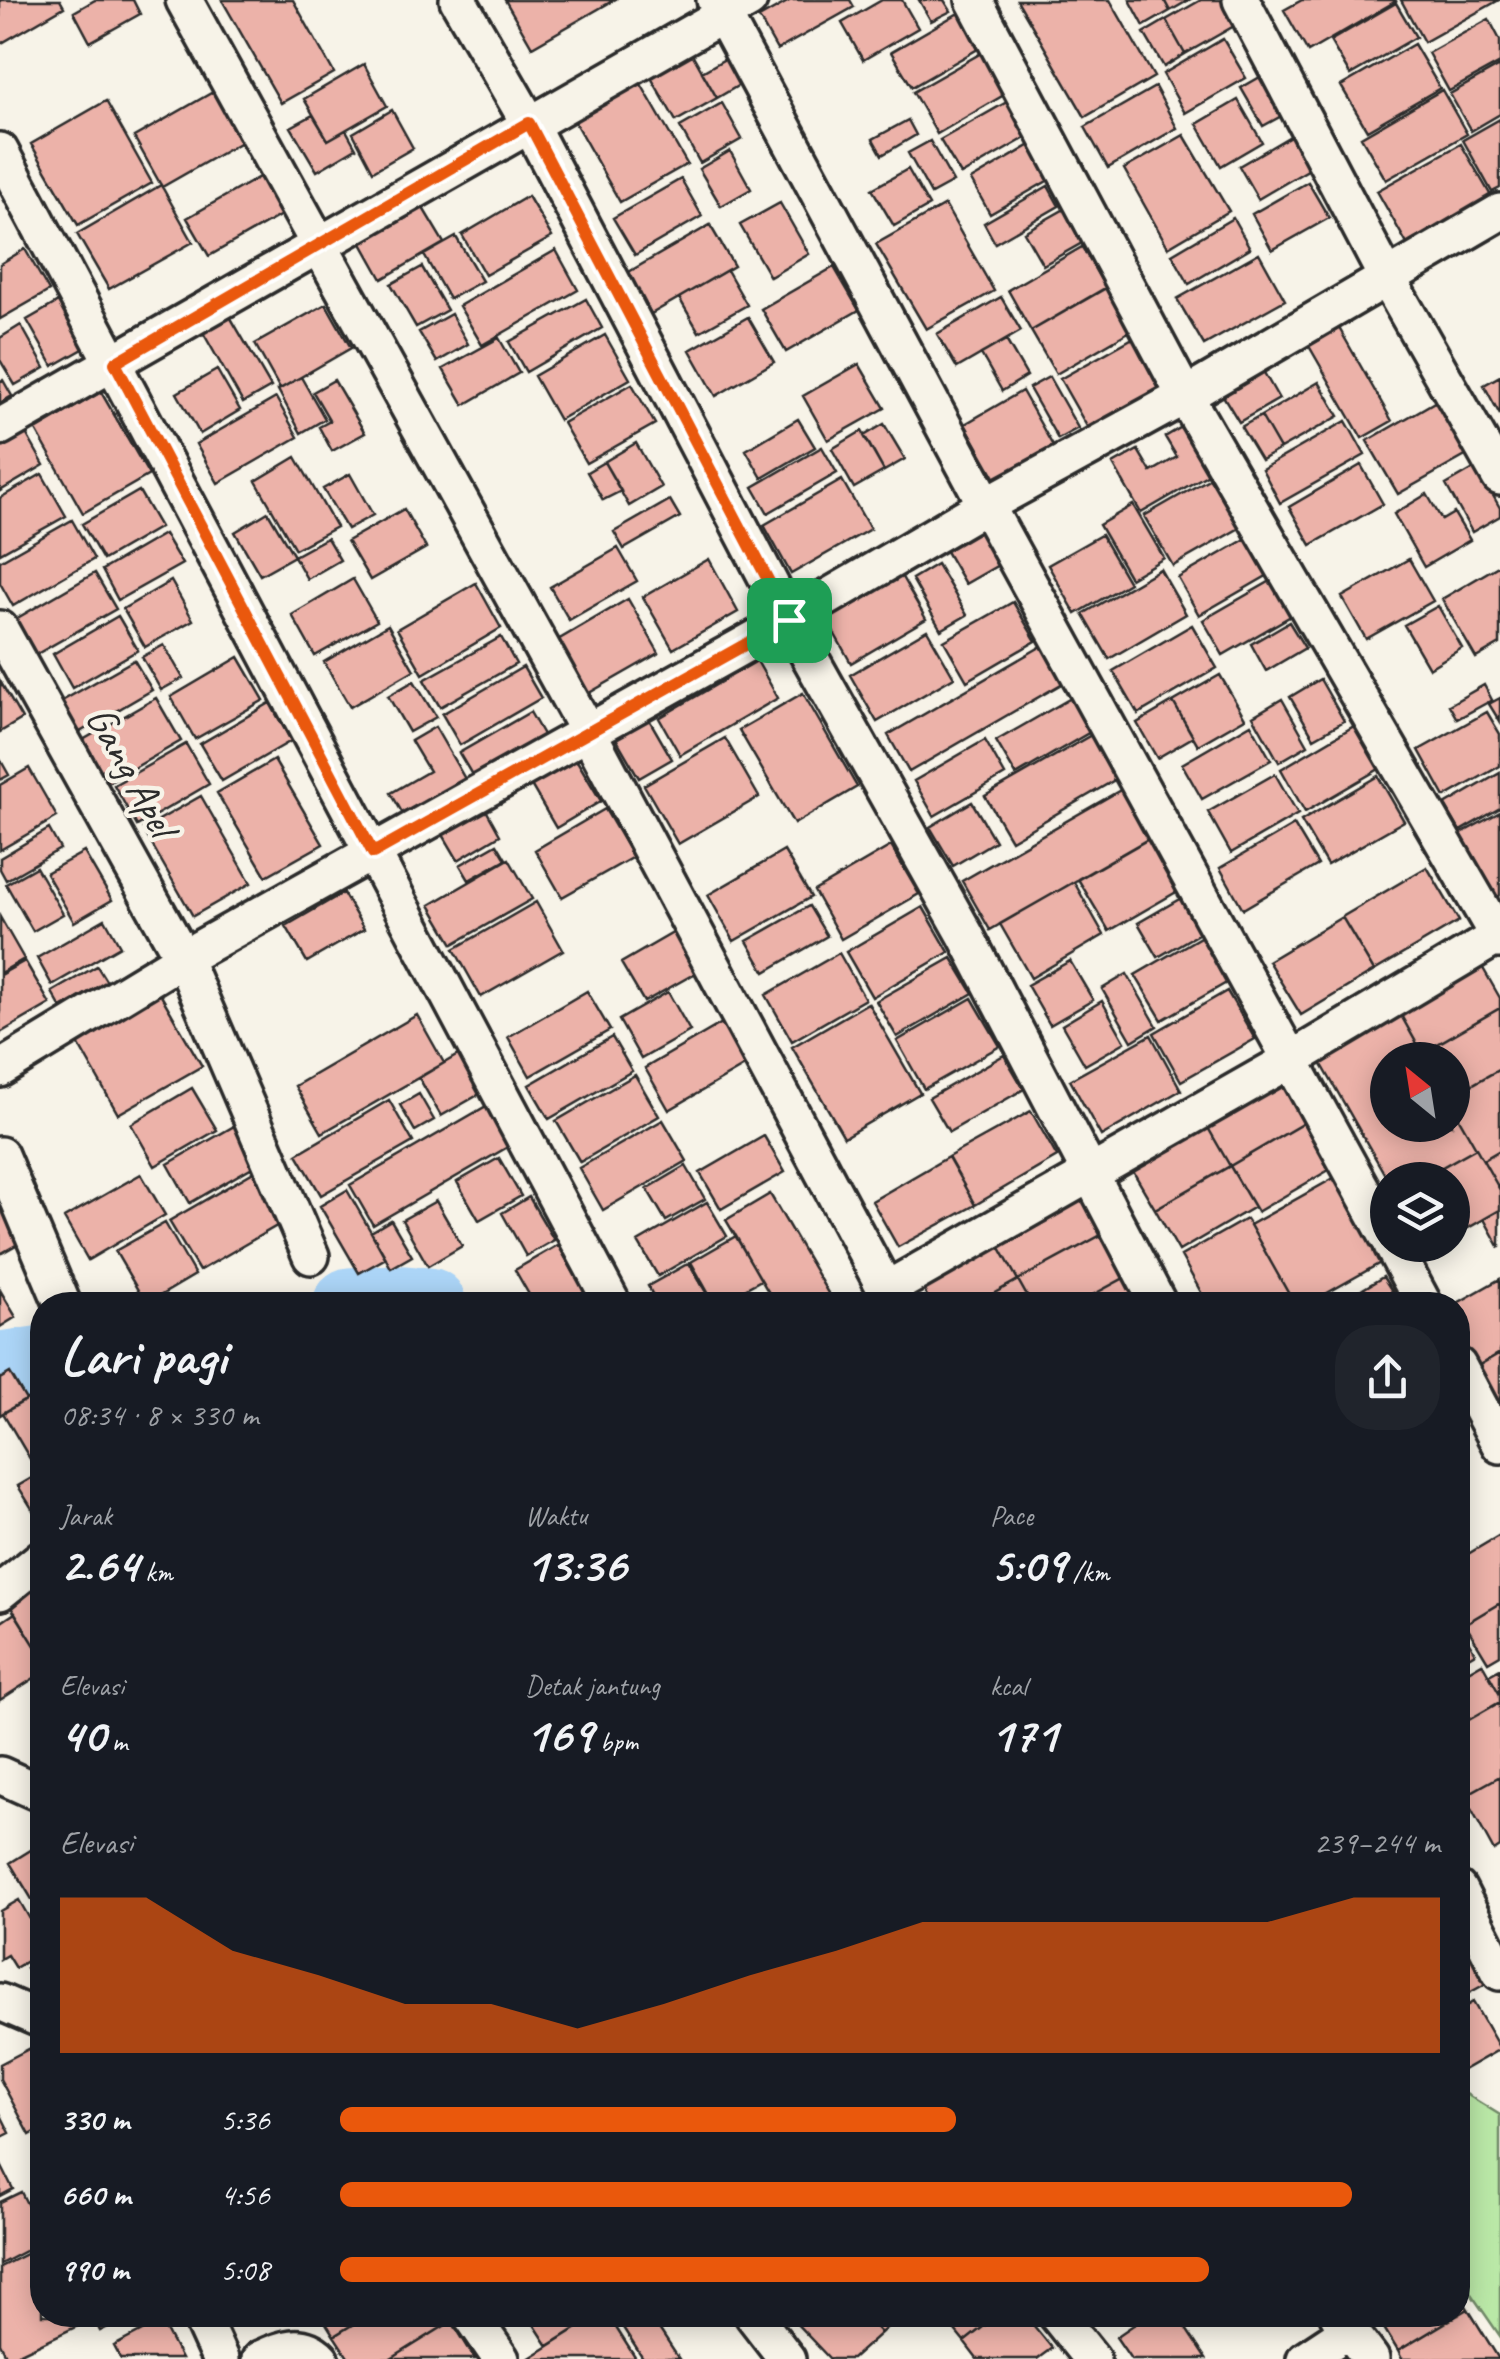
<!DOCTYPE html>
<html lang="id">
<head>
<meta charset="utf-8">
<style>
  body { margin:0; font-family:Caveat,sans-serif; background:#20242c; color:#f1f3f6; height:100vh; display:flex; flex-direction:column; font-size:38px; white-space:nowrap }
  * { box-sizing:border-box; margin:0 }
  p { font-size:32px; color:#9ea1a6 }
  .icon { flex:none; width:55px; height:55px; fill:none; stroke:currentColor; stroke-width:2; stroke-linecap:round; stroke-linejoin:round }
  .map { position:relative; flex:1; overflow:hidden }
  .details { position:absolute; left:30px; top:1292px; width:1440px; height:1035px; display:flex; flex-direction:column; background:#171b24; border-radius:40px; box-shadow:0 5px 25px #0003 }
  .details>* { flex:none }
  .needle { width:65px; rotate:330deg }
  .controls { position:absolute; left:1370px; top:1042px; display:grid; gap:20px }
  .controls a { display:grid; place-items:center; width:100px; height:100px; border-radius:50%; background:#171b24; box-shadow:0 5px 25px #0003; font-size:50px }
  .pin { position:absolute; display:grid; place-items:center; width:85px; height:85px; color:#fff; margin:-42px; border-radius:20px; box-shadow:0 5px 15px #0006 }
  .round { display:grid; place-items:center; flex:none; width:105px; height:105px; border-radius:40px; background:#20242c }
  .head { display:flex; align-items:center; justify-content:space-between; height:170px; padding:0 30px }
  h1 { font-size:55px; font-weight:800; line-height:75px }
  .stats { display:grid; grid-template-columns:repeat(3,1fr); gap:15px; height:170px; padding:10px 30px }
  .stats div { display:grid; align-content:center }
  .stats b { font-size:50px; font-weight:800 }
  .stats small { font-size:28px; font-weight:400 }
  .stats p { font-size:28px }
  .chart { height:280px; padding:20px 30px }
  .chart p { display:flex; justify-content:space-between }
  .chart svg { width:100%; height:180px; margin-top:10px; fill:#ea580c; opacity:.7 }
  ul { padding:0 30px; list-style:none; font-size:32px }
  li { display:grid; grid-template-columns:160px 120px 1fr; align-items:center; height:75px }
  li i { height:25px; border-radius:12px; background:#ea580c }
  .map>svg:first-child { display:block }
  .green { fill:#bae8a7; stroke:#728a69; stroke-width:2.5 }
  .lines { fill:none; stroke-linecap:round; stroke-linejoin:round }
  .river { stroke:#acd5f7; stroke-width:75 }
  .building { fill:#ecb2a9; stroke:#2b2b2b; stroke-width:2.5 }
  .minor-casing { stroke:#2b2b2b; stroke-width:42 }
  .minor { stroke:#f7f3e8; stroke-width:35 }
  .route-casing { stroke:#fff; stroke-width:20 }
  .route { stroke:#ea580c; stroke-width:12 }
  .labels { text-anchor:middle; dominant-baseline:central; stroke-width:9; stroke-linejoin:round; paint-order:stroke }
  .street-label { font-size:42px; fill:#2b2b2b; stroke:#f7f3e8 }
</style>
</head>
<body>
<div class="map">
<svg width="1500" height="2359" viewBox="0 0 1500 2359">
  <rect width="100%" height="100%" fill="#f7f3e8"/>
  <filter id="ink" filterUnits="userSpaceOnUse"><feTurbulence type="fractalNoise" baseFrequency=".01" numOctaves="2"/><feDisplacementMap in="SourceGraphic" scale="20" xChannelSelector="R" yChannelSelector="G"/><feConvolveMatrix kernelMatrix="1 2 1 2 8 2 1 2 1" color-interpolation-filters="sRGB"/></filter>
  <g filter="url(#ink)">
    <path class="green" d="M1458 2089 1500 2115V2336L1458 2275Z"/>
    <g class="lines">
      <path class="river" d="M350 1305 394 1302 429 1305
        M0 1369 42 1363"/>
    </g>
    <path class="building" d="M0 0H60L64 7 0 44Z
      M95 0H133L140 14 90 42 74 12Z
      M222 0H293L334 73 281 103Z
      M505 0H614L532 47Z
      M791 0H850L854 7 777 50 759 18Z
      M882 0H902L918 28 863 60 842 23Z
      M919 0H944L951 11 931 21Z
      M1017 0H1110L1154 77 1085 117Z
      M1130 0H1164L1170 11 1144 26Z
      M1164 0H1189L1170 11Z
      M1201 0H1228L1241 22 1185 54 1166 20Z
      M1302 0H1395L1396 1 1308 52 1284 10Z
      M1401 0H1499L1424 42Z
      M1396 3 1416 37 1350 75 1330 41Z
      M962 11 983 46 912 87 891 52Z
      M1489 19 1500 40V63L1449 91 1428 53Z
      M1166 20 1185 54 1164 67 1144 33Z
      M1223 39 1246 78 1185 113 1163 74Z
      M1414 44 1440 88 1367 130 1341 86Z
      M690 50 717 98 676 121 649 74Z
      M985 51 1009 92 937 134 913 92Z
      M732 55 746 81 717 98 702 72Z
      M364 64 387 106 328 140 304 99Z
      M1500 66V114L1471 131 1450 94Z
      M1274 69 1296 108 1263 126 1241 88Z
      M637 77 687 164 620 202 570 114Z
      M1155 87 1177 128 1108 168 1085 127Z
      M1442 90 1467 134 1386 180 1361 137Z
      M213 92 241 142 162 187 134 137Z
      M1014 98 1034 133 961 175 940 140Z
      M1238 100 1262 142 1221 166 1197 124Z
      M106 101 152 183 78 225 31 144Z
      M722 103 742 139 700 163 680 127Z
      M392 110 413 148 373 171 353 133Z
      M313 115 328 140 346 130 356 148 317 171 291 127Z
      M1500 119V188L1492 192 1463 140Z
      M908 120 916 135 882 155 873 139Z
      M1299 131 1318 164 1258 199 1239 166Z
      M1184 135 1229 211 1168 247 1124 169Z
      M930 141 953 182 931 194 908 153Z
      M1034 143 1054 177 990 214 971 180Z
      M1461 144 1491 196 1407 244 1377 191Z
      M730 151 751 189 721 206 699 169Z
      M908 169 929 206 894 226 872 189Z
      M268 172 290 210 209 256 187 218Z
      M681 179 702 216 635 255 613 218Z
      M1308 182 1329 218 1272 250 1252 214Z
      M161 185 193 242 109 289 77 234Z
      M1048 186 1059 206 995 243 984 223Z
      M528 196 552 237 485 275 462 235Z
      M420 203 444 243 382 279 359 238Z
      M780 203 809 254 770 277 740 225Z
      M945 205 994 291 926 329 876 244Z
      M1070 206 1089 239 1043 265 1024 232Z
      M1233 218 1250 248 1189 284 1172 254Z
      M710 225 734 266 651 314 627 273Z
      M456 237 482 281 449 299 424 255Z
      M1082 247 1106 288 1031 331 1008 290Z
      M25 249 49 291 0 319V264Z
      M556 250 578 290 482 345 459 306Z
      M1259 253 1285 300 1204 345 1177 299Z
      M422 267 447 310 416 327 391 284Z
      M834 267 859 310 786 352 761 309Z
      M727 270 747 305 699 332 679 298Z
      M1112 284 1137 327 1056 374 1031 331Z
      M72 294 99 340 53 366 27 320Z
      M1001 297 1021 331 957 368 937 334Z
      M586 299 602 328 526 372 509 342Z
      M326 304 351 348 280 389 255 344Z
      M228 313 271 387 243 403 201 329Z
      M451 314 468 344 437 362 419 332Z
      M748 317 774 362 716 396 690 350Z
      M21 325 45 368 15 385 0 360V338Z
      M1339 328 1392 421 1362 438 1309 346Z
      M1140 334 1169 384 1089 430 1060 379Z
      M605 335 630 379 559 420 534 376Z
      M499 338 519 373 464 405 443 369Z
      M1006 340 1027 376 1002 391 981 354Z
      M1258 362 1279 399 1239 422 1217 386Z
      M859 364 885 408 828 440 803 396Z
      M217 370 240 410 200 434 177 393Z
      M1500 376V415L1484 385Z
      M301 377 325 419 301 433 278 390Z
      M1049 377 1078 428 1058 439 1029 388Z
      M3 380 12 396 0 403V381Z
      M334 380 365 433 332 451 319 427 330 421 313 392Z
      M1319 382 1339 416 1280 449 1261 416Z
      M632 384 655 424 586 463 563 423Z
      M1022 391 1053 446 996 479 965 424Z
      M101 392 149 475 83 513 36 430Z
      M1445 396 1476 450 1398 494 1367 441Z
      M276 398 298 437 218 483 196 444Z
      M1261 416 1280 449 1261 460 1241 427Z
      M798 419 815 447 762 478 746 450Z
      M1346 421 1365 455 1280 503 1262 469Z
      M1190 422 1217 469 1141 513 1113 464 1138 450 1151 472 1177 457 1165 437Z
      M884 424 905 459 884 471 864 436Z
      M23 428 44 465 0 491V441Z
      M862 431 884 471 854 488 832 449Z
      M636 443 661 487 629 506 604 462Z
      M822 447 837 473 768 513 753 487Z
      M296 457 336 527 295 549 256 481Z
      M604 462 621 491 603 500 587 472Z
      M1361 465 1383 504 1311 545 1289 507Z
      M1477 467 1500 508V516L1472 532 1446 485Z
      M42 474 66 516 0 553V498Z
      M350 474 373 515 347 529 323 489Z
      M1214 476 1243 526 1173 566 1144 516Z
      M842 480 870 529 791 574 764 525Z
      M139 491 160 527 103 560 82 524Z
      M1427 494 1442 520 1454 513 1470 540 1424 567 1394 514Z
      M670 500 680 517 624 549 614 532Z
      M1133 505 1164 558 1130 578 1099 525Z
      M404 509 426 548 370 580 347 541Z
      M268 512 294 556 260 575 235 532Z
      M982 517 1007 560 965 584 940 541Z
      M72 520 94 559 13 606 0 583V561Z
      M164 534 182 564 118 600 102 570Z
      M1101 535 1129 583 1076 614 1048 565Z
      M1249 537 1270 574 1199 615 1178 578Z
      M327 538 340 560 307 579 294 556Z
      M618 548 637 581 569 620 550 587Z
      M709 559 738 612 673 649 643 597Z
      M1409 559 1433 601 1366 639 1342 597Z
      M937 564 967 615 941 630 912 579Z
      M1500 565V644L1476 658 1442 599Z
      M1160 569 1186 614 1109 659 1083 614Z
      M899 572 926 619 851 663 824 615Z
      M95 573 116 609 35 655 14 620Z
      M1276 578 1296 613 1223 655 1203 620Z
      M353 579 377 621 315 656 292 615Z
      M171 581 193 620 145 647 123 609Z
      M476 583 501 628 423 674 397 629Z
      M628 599 659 653 582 697 551 644Z
      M1013 602 1036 641 967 681 944 641Z
      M1438 606 1462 648 1429 668 1404 625Z
      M118 616 138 650 72 688 53 654Z
      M1289 622 1305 648 1266 671 1251 644Z
      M388 625 414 670 350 707 324 662Z
      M1192 625 1217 668 1138 714 1113 671Z
      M927 630 954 677 877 722 850 675Z
      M501 637 516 664 440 707 424 680Z
      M164 645 183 678 161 690 142 657Z
      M1042 646 1063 683 909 772 888 735Z
      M239 657 264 700 195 739 171 697Z
      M134 660 152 690 73 736 55 705Z
      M757 661 778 698 680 755 659 718Z
      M523 667 541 698 460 745 442 714Z
      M1220 675 1245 718 1198 745 1173 702Z
      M1320 679 1344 721 1314 738 1290 697Z
      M0 681 22 719 0 732Z
      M414 681 436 717 409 732 388 696Z
      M1484 685 1492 700 1457 719 1449 705Z
      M803 693 857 787 794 824 739 730Z
      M1078 694 1097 728 1016 775 996 741Z
      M156 698 181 741 101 787 76 744Z
      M1500 698V722L1489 704Z
      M1282 699 1308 745 1279 762 1253 716Z
      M1173 702 1193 737 1157 758 1137 723Z
      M270 703 291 741 222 781 200 744Z
      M643 709 672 759 639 778 610 728Z
      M530 712 546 740 475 780 459 753Z
      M1487 712 1500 734V766L1445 797 1419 750Z
      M1251 724 1271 760 1202 799 1182 764Z
      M1354 726 1379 769 1305 812 1281 769Z
      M435 727 465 779 403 814 391 793 429 771 411 741Z
      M1093 734 1118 778 1011 840 985 796Z
      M725 738 759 797 678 844 644 785Z
      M985 740 1005 775 934 816 914 781Z
      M186 744 209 784 137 826 114 785Z
      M573 754 601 801 556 828 528 780Z
      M0 759 9 775 0 780Z
      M274 760 323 844 266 876 217 793Z
      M29 768 57 817 0 850V785Z
      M1500 773V808L1460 831 1445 805Z
      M1275 774 1298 814 1231 853 1208 812Z
      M1378 776 1404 821 1327 865 1301 821Z
      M1124 788 1152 837 990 930 962 881Z
      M201 796 251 883 193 916 143 829Z
      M972 802 995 841 953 866 930 827Z
      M485 808 500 835 458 860 442 833Z
      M605 809 633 857 562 897 535 850Z
      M1500 812V895L1495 897 1460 834Z
      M1294 825 1318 865 1243 909 1220 868Z
      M49 829 60 849 6 880 0 869V858Z
      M1148 839 1178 891 1109 931 1078 879Z
      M497 844 506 859 469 880 460 865Z
      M891 846 919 894 841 939 814 891Z
      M784 851 811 897 734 941 708 895Z
      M84 852 112 900 74 922 46 873Z
      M509 859 532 899 453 944 430 905Z
      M36 867 63 914 33 931 6 884Z
      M1427 867 1459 921 1374 971 1342 917Z
      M1074 882 1104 935 1031 978 1000 924Z
      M343 893 364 929 307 962 286 926Z
      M1183 897 1203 931 1158 957 1138 923Z
      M536 902 563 950 481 997 454 949Z
      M809 906 827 936 765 972 747 941Z
      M923 907 949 952 872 997 846 952Z
      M0 917 24 959 0 973Z
      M1342 917 1374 971 1301 1015 1268 961Z
      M105 919 120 946 52 985 37 958Z
      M678 930 701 970 644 1002 621 963Z
      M1202 936 1228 982 1162 1020 1135 975Z
      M839 953 865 999 792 1041 766 995Z
      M952 958 973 993 897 1037 876 1001Z
      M25 961 50 1004 0 1033V975Z
      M1070 961 1093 1000 1050 1025 1027 985Z
      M1480 963 1500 998V1008L1422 1053 1398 1010Z
      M97 966 107 982 61 1008 52 992Z
      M1127 974 1157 1026 1132 1041 1102 989Z
      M587 991 610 1030 530 1076 508 1037Z
      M1227 991 1255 1039 1181 1081 1154 1033Z
      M159 992 202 1066 118 1114 76 1040Z
      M668 992 690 1031 641 1059 619 1020Z
      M972 998 1000 1046 924 1089 897 1041Z
      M1102 1001 1125 1042 1085 1065 1062 1025Z
      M868 1003 920 1093 844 1137 792 1047Z
      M1500 1008V1069L1452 1096V1060H1426L1422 1053Z
      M1398 1010 1426 1060H1388V1125H1452V1106L1476 1148 1419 1180H1388L1317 1056Z
      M417 1015 444 1063 322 1133 295 1086Z
      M729 1019 753 1061 669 1110 645 1068Z
      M1151 1035 1181 1090 1101 1136 1070 1080Z
      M612 1037 632 1071 549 1119 529 1085Z
      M463 1052 485 1091 441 1116 419 1078Z
      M1004 1055 1024 1089 949 1132 929 1098Z
      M1500 1069V1150L1483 1160 1452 1106V1096Z
      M635 1075 659 1116 580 1162 556 1121Z
      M1280 1075 1307 1121 1230 1166 1203 1119Z
      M192 1088 217 1130 155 1166 131 1124Z
      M419 1094 434 1120 415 1131 400 1105Z
      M389 1100 413 1142 321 1195 297 1154Z
      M488 1105 511 1145 373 1225 350 1185Z
      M1031 1111 1057 1157 975 1205 948 1157Z
      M1203 1119 1230 1166 1155 1209 1128 1163Z
      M663 1120 687 1161 603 1210 579 1168Z
      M1307 1121 1334 1167 1257 1212 1230 1166Z
      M236 1125 259 1163 190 1203 168 1164Z
      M764 1136 785 1172 721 1209 700 1173Z
      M1476 1148 1500 1190V1210L1452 1237V1180H1419Z
      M1500 1150V1190L1483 1160Z
      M948 1157 975 1205 898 1247 872 1201Z
      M499 1158 521 1196 479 1220 457 1182Z
      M686 1166 705 1199 666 1221 647 1189Z
      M1230 1166 1254 1207 1179 1251 1155 1209Z
      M257 1170 287 1220 199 1271 169 1221Z
      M141 1174 165 1215 88 1260 64 1218Z
      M1334 1178 1382 1262 1306 1305H1295L1250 1225Z
      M1078 1189 1103 1234 1018 1280 993 1235Z
      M347 1190 386 1258 359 1273 320 1206Z
      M770 1194 835 1305H776L726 1220Z
      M529 1197 554 1240 526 1256 502 1213Z
      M436 1201 462 1246 428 1266 402 1220Z
      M707 1202 727 1236 658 1276 638 1242Z
      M3 1207 23 1241 0 1254V1208Z
      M1500 1210V1248L1484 1219Z
      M1246 1219 1250 1225 1295 1305H1208L1181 1256Z
      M391 1220 412 1256 391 1268 371 1232Z
      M165 1223 195 1275 146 1304 115 1251Z
      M1103 1234 1126 1277 1074 1305H1032L1018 1280Z
      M993 1235 1018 1280 973 1305H932L916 1276Z
      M736 1236 761 1280 715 1305 691 1262Z
      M558 1245 590 1301 583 1305H535L515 1270Z
      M689 1263 712 1303 658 1305 648 1286Z
      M1126 1277 1141 1305H1074Z
      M1383 1277 1401 1305H1336Z
      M1500 1279V1353L1476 1367 1458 1335V1305H1454Z
      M1018 1280 1032 1305H973Z
      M0 1290 16 1317 0 1327Z
      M1500 1353V1409L1476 1367Z
      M10 1373 26 1400 0 1415V1379Z
      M39 1392 42 1398V1458L33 1464 3 1413Z
      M42 1472V1517L39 1520 18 1486Z
      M1500 1535V1603L1465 1624 1458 1611V1560Z
      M42 1579V1657L7 1601Z
      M1500 1603V1655L1488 1662 1465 1624Z
      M15 1613 42 1657V1673L0 1700V1623Z
      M1458 1623 1475 1653 1458 1663Z
      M1482 1663 1500 1695V1702L1458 1726V1677Z
      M1500 1669V1695L1489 1675Z
      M1500 1702V1776L1464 1796 1458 1785V1726Z
      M1500 1776V1847L1494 1851 1464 1796Z
      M42 1843V1896L33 1901 10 1863Z
      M19 1900 42 1940V1952L15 1968 7 1955 0 1959V1911Z
      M1462 1933 1489 1982 1458 1999V1935Z
      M42 1958V1993L26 1968Z
      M1473 2002 1500 2049 1458 2073V2011Z
      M42 2042V2128L30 2135 0 2079V2064Z
      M0 2113 10 2133 0 2138Z
      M0 2163 13 2189 0 2196Z
      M21 2192 42 2234V2242L0 2264V2202Z
      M42 2193V2220L31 2199Z
      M42 2246V2315H77L82 2324 8 2359 0 2343V2267Z
      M1458 2291 1468 2309 1398 2351 1376 2315H1458Z
      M1468 2309 1499 2359H1402L1398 2351Z
      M92 2315H132L100 2331Z
      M321 2315H368L334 2336Z
      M368 2315H448L452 2321 391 2359H349L334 2336Z
      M528 2315H596V2316L548 2346Z
      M608 2315 636 2359H528L598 2315Z
      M615 2315H650L679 2359H643Z
      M803 2315H864L881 2333 852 2359H830L795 2322Z
      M864 2315H900L881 2333Z
      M942 2315H998L964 2342Z
      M998 2315H1025L1052 2348 1037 2359H977L964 2342Z
      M1148 2315H1177L1206 2359H1131L1116 2337Z
      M161 2321 181 2359H121L114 2346Z
      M452 2321 475 2359H391Z"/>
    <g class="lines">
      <defs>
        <path id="minor" d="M184 0 588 732 894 1305
          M458 0 529 123 789 620 965 934 1159 1305
          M715 0 986 505 1388 1237
          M974 0 1185 396 1500 940
          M1241 0 1386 276 1500 477
          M0 151 613 1305
          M0 427 749 0
          M0 629 183 958 311 1256
          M0 1069 183 958 789 620 986 505 1185 396 1500 212
          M0 1155 63 1305
          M1392 1245 1424 1305
          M886 1290 1292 1059 1500 935
          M1458 1366 1500 1445
          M0 1592 42 1558
          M0 1775 42 1794
          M1458 1889 1500 1972
          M0 2002 42 2020
          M200 2315 220 2359
          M471 2315 501 2359
          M753 2315 787 2359
          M1057 2315 1092 2359
          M1338 2315 1371 2359
          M260 2359C281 2349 302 2340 321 2359
          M1305 2359 1349 2330"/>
      </defs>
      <use href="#minor" class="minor-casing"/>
      <use href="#minor" class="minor"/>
    </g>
  </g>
  <g class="lines" filter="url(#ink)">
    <defs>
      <path id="route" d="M529 123 789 620 373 853 115 363Z"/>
    </defs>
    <use href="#route" class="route-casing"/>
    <use href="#route" class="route"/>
  </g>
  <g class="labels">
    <g class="street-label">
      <text transform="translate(131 771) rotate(61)">Gang Apel</text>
    </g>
  </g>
</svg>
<div class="controls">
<a><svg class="needle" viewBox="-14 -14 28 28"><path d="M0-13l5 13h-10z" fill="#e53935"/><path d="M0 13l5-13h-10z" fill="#9ea1a6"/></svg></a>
<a><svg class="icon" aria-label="layers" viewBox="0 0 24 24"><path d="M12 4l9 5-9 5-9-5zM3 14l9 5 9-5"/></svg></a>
</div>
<div class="pin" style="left:789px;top:620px;background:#1e9e55"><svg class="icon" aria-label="arrive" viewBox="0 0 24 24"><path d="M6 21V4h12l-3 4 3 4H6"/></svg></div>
<section class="details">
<div class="head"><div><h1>Lari pagi</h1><p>08:34 · 8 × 330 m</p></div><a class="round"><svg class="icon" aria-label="share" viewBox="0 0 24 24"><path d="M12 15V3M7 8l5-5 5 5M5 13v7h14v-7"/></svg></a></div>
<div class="stats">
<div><p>Jarak</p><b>2.64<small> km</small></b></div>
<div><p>Waktu</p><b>13:36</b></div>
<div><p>Pace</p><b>5:09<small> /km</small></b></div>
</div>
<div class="stats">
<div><p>Elevasi</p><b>40<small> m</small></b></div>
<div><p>Detak jantung</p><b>169<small> bpm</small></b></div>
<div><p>kcal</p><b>171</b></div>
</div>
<div class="chart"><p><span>Elevasi</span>239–244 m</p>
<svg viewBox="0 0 160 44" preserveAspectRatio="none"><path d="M0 44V6L10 6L20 19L30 25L40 32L50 32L60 38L70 32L80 25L90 19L100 12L110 12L120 12L130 12L140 12L150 6L160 6V44z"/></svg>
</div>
<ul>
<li><b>330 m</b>5:36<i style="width:56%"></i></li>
<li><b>660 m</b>4:56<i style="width:92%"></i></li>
<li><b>990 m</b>5:08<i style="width:79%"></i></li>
</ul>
</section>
</div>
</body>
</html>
